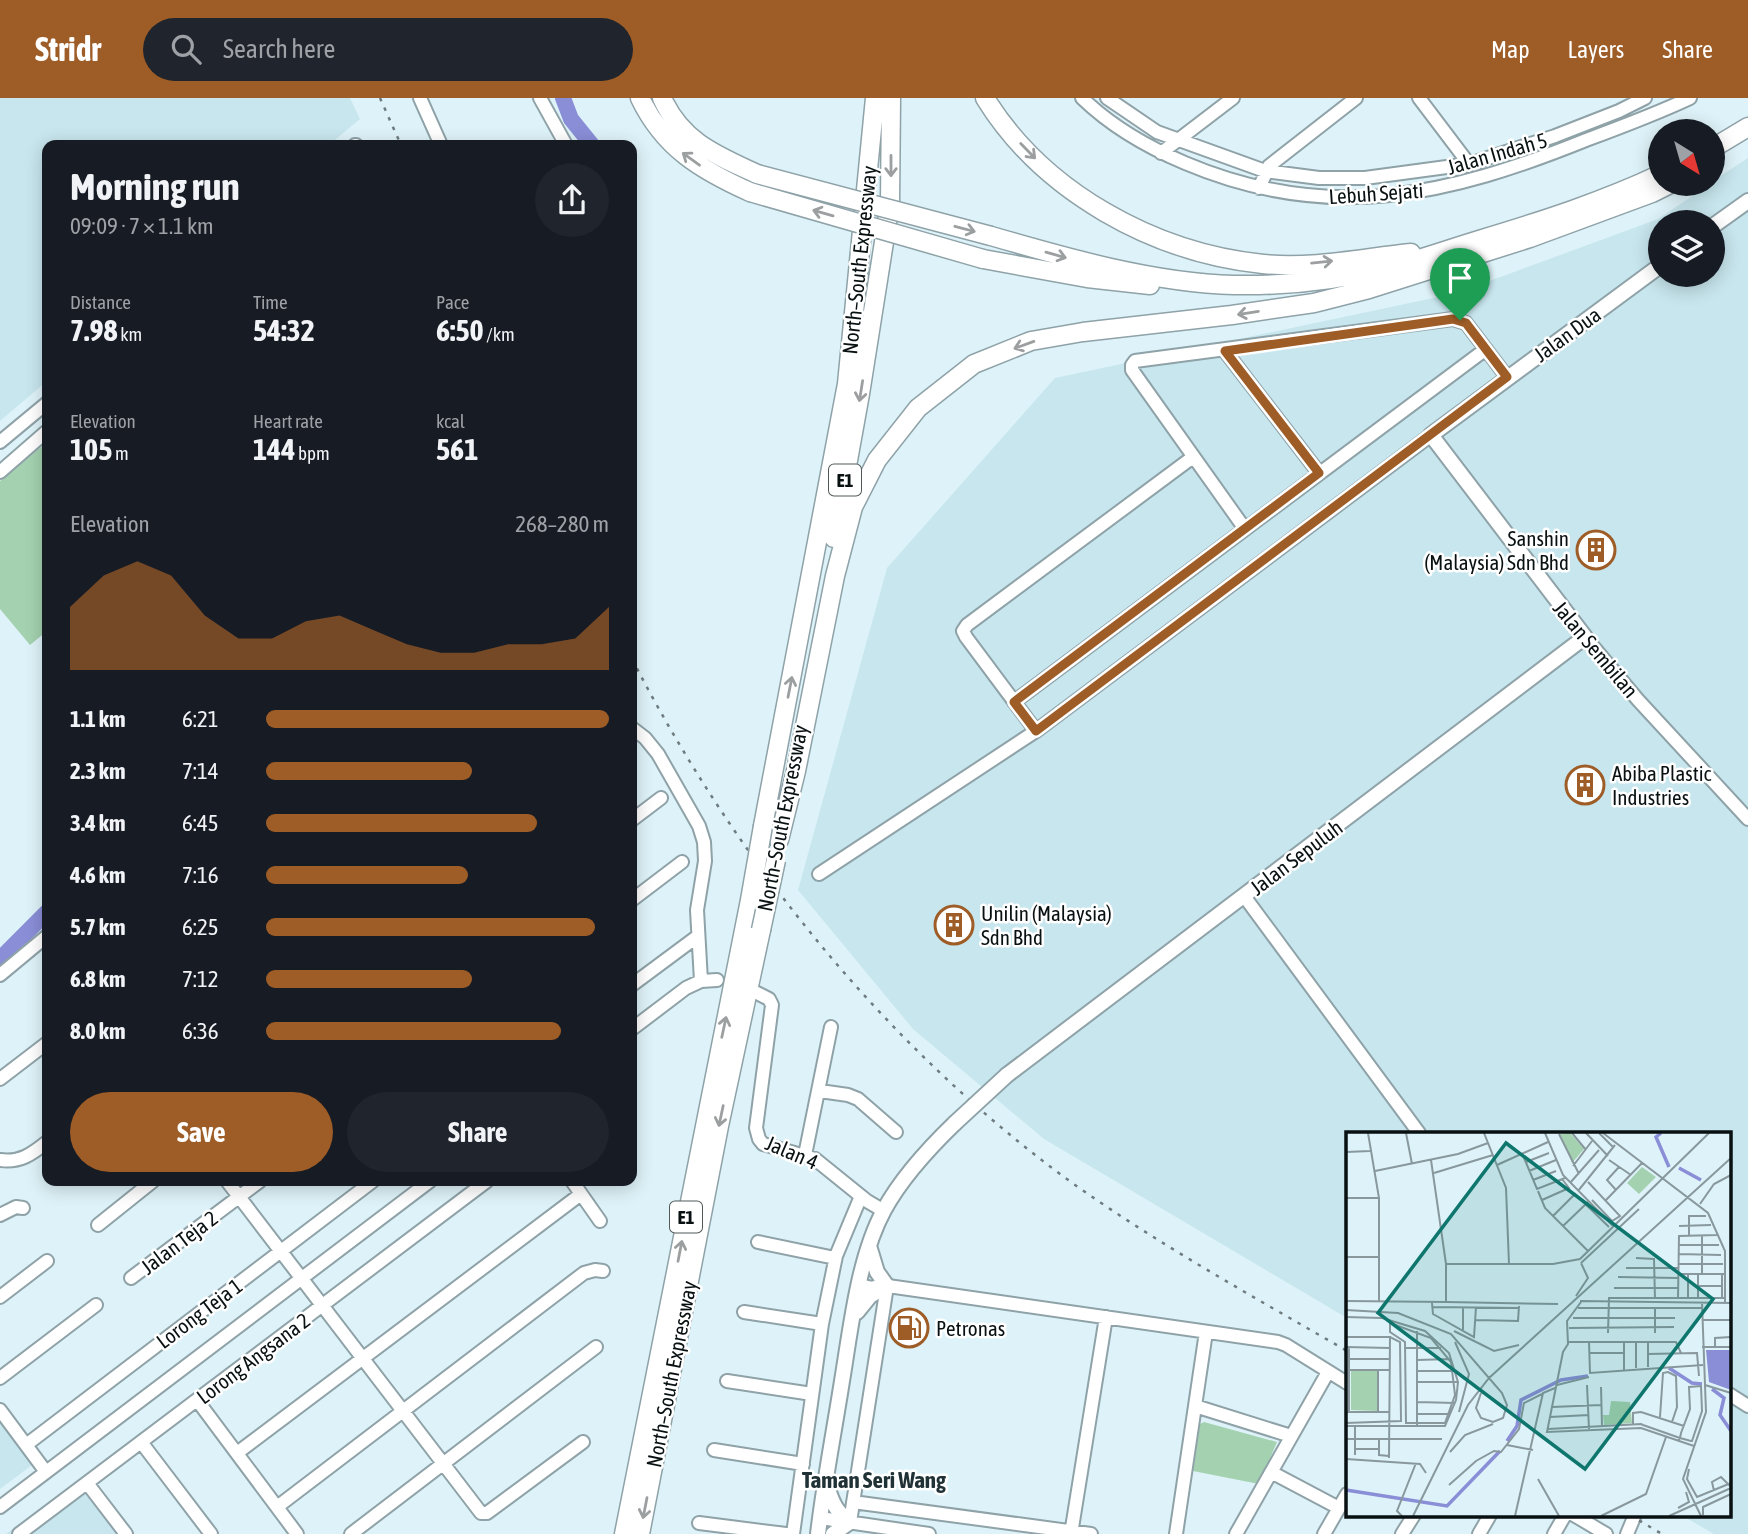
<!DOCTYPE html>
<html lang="en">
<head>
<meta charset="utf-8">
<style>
  body { margin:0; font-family:"Asap Condensed",sans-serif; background:#20242c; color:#f1f3f6; height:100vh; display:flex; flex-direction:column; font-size:26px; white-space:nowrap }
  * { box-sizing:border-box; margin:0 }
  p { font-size:23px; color:#9ea1a6 }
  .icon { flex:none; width:38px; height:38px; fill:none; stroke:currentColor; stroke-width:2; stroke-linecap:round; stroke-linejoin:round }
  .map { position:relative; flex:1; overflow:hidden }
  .panel { position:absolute; left:42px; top:42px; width:595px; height:1046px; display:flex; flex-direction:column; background:#171b24; border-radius:14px; box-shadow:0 4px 18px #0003 }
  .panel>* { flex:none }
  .needle { width:46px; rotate:143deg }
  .controls { position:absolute; left:1648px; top:21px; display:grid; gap:14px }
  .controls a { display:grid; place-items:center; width:77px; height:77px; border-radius:50%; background:#171b24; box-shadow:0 4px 18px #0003; font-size:35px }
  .pin { position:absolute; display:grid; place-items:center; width:60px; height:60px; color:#fff; margin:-72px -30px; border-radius:50% 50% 50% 0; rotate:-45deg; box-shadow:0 0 7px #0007 }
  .pin .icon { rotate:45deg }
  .round { display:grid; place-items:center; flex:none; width:74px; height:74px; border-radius:37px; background:#20242c }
  .summary { display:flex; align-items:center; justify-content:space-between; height:119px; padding:0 28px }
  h1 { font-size:38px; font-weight:700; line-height:52px }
  .metrics { display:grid; grid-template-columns:repeat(3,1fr); gap:10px; height:119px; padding:7px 28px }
  .metrics div { display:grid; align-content:center }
  .metrics b { font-size:30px; font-weight:700 }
  .metrics small { font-size:19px; font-weight:400 }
  .metrics p { font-size:19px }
  .chart { height:196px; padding:14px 28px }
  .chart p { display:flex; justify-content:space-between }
  .chart svg { width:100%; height:126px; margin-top:7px; fill:#9e5d27; opacity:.7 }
  .button { display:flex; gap:14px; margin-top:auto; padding:14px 28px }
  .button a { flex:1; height:80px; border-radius:42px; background:#9e5d27; color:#fff; font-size:28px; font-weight:700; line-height:80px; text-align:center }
  .button a+a { background:#20242c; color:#f1f3f6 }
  ul { padding:0 28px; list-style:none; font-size:23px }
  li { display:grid; grid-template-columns:112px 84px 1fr; align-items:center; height:52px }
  li i { height:18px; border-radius:9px; background:#9e5d27 }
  header { display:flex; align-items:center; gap:42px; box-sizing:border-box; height:98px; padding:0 35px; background:#9e5d27; color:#fff }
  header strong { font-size:33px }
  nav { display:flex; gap:38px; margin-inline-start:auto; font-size:24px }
  .search { width:490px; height:63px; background:#20242c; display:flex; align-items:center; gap:18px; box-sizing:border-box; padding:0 24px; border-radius:38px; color:#9ea1a6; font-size:26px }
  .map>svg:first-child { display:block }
  .built { fill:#c8e6ee; fill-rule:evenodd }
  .green { fill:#a4d2b0 }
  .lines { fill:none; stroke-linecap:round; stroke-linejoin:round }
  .river { stroke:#8a8ed7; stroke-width:16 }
  .minor-casing { stroke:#8ea2a8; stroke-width:16 }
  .major-casing { stroke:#8ea2a8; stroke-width:18 }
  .highway-casing { stroke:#8ea2a8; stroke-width:21 }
  .minor { stroke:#fff; stroke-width:12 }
  .major { stroke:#fff; stroke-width:14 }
  .highway { stroke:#fff; stroke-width:18 }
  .rail { stroke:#6e7c80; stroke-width:2.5; stroke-dasharray:3.5 7; stroke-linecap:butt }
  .major-bridge-casing { stroke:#8ea2a8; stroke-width:18; stroke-linecap:butt }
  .highway-bridge-casing { stroke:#8ea2a8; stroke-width:21; stroke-linecap:butt }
  .major-bridge { stroke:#fff; stroke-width:14 }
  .highway-bridge { stroke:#fff; stroke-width:18 }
  .oneway { stroke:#9c9fa0 }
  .route-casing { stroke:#fff; stroke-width:14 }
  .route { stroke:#9e5d27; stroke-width:9 }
  .labels { text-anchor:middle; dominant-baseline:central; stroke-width:5; stroke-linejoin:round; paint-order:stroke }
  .shield { fill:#fff; stroke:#525859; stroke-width:2 }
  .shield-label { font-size:19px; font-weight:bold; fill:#081012 }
  .street-label { font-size:21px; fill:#081012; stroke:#fff }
  .poi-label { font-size:21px; fill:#081012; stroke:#fff; text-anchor:start }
  .neighbourhood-label { font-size:23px; font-weight:bold; fill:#213237; stroke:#fff }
  .inset-river { fill:none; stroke:#8a8ed7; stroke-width:3.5 }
  .inset-road { fill:none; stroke:#88989d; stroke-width:2 }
  .view { fill:#0f766e; fill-opacity:0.15; stroke:#0f766e; stroke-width:3.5 }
  .inset-edge { fill:none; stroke:#081012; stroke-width:3.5 }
</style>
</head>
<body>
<header>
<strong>Stridr</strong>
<div class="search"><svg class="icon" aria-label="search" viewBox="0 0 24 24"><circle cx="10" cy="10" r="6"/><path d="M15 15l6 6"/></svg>Search here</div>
<nav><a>Map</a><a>Layers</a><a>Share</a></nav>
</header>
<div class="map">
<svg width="1748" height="1436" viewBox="0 0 1748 1436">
  <rect width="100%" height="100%" fill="#def3f9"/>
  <path class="built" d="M0 0H350L360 21 329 47H47V283L0 323Z
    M1748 60V1436H1714L1681 1417H1729V1035H1347V1220L1044 1041 913 931 798 792 887 470 1055 280 1457 195 1658 121 1710 86H1713V83ZM1661 124H1713V177H1661Z
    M0 1308 40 1361 0 1391Z
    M85 1377 129 1436H6Z"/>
  <path class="green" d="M47 344V533L30 547 0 511V383Z
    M1204 1324 1277 1344 1259 1386 1193 1373 1200 1326Z"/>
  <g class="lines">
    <path class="river" d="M563 0 571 21 592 47
      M0 861 47 814"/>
    <defs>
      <path id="minor" d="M420 0 441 47
        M540 0 566 47
        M1082 0C1112 29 1147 49 1185 65 1329 126 1447 98 1586 42 1621 29 1656 16 1690 0
        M1107 0 1157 34 1265 73 1319 80H1365L1469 66 1555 38 1619 13 1645 0
        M1419 0 1469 66
        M355 47H356
        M1161 55 1233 0
        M1259 90 1269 68 1356 0
        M1225 253 1319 375
        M0 344 47 305
        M0 374 47 333
        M1245 431 1132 272V267L1135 263 1453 221 1466 225 1507 279
        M1585 539 1638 602 1748 721
        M1014 604 1486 251
        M632 630 645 640 658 656 699 728 704 744 705 763 697 812 701 883
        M1036 633 966 539 963 533 967 527 1193 359
        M632 722 661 700
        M819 776 1036 633 1431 337
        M1244 798 1419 1035
        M632 802 682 764
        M0 877 47 838
        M632 887 698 838
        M755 894 769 901 772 907 756 1030 759 1041 763 1046 815 1061 867 1103 884 1113
        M632 931 686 890 701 883 717 882
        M0 981 47 945
        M820 993 848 997 858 1001 896 1034
        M805 1057 831 929
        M0 1062C20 1065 32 1056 47 1044
        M227 1083 481 1415H487L583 1344
        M572 1083 600 1123
        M0 1117 16 1109 23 1110
        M98 1127 153 1083
        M758 1144 835 1160
        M131 1180 260 1083
        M860 1187 872 1190 881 1187 1278 1244 1286 1247 1347 1285
        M0 1199 47 1163
        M744 1214 822 1226
        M0 1280 96 1207
        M727 1283 812 1296
        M1729 1296 1748 1308
        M197 1302 297 1436
        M1195 1308 1291 1338
        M0 1312 46 1374
        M141 1344 211 1436
        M26 1347 373 1083
        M714 1352 803 1366
        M237 1355 581 1096
        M1271 1374 1339 1410
        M87 1385 126 1436
        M853 1404 1091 1436
        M0 1409 430 1083
        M277 1409 584 1175 595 1172 603 1173
        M1574 1417 1606 1436
        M820 1420 929 1436
        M850 1424 887 1188
        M699 1425 786 1436
        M19 1436 487 1083
        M351 1436 596 1249
        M793 1436 822 1226 836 1158 861 1098
        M1071 1436 1106 1219
        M1176 1436 1206 1234
        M1236 1436 1328 1274
        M1324 1436 1347 1396
        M1402 1436 1414 1417
        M1479 1436 1490 1417
        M1554 1436 1565 1417
        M1627 1436 1635 1417"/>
      <path id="major" d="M1713 128 1748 103
        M1007 977 1585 539 1431 337 1661 167
        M857 1214 870 1198 887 1188 877 1174 870 1151
        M827 1388C832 1404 836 1414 850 1424L833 1436
        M818 1436C824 1385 834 1334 842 1283 851 1229 858 1160 884 1112 902 1079 928 1051 955 1025"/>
      <path id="highway" d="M640 0C664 50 701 72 750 94
        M662 0C682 44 716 57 757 76
        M985 0C1043 94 1154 155 1263 166 1312 171 1362 160 1411 155
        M1713 50 1748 29
        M991 138C1067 160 1154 185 1234 187 1286 188 1340 182 1391 169 1422 161 1452 150 1482 141 1542 123 1604 103 1661 76
        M983 161 1087 180 1150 187
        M834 440 860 296 890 106 891 0
        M763 728 847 286 875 0
        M779 742 796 673 835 478 853 409 877 362 918 310 974 266 1031 243 1083 234 1232 217 1314 205 1369 191 1530 140 1652 95 1670 86
        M624 1436 750 802
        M640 1436 719 1028 761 832"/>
    </defs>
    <use href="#minor" class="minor-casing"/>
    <use href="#major" class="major-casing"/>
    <use href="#highway" class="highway-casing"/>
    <use href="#minor" class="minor"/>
    <use href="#major" class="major"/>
    <use href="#highway" class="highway"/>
    <path class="rail" d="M380 0 401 47
      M632 561C736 762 882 944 1064 1079 1154 1144 1252 1198 1347 1253
      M1630 1417 1662 1436"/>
    <defs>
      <path id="major-bridge" d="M955 1025 1007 977"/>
      <path id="highway-bridge" d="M757 76 991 138
        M750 94 983 161
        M750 802 763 728
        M761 832 776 762"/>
    </defs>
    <use href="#major-bridge" class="major-bridge-casing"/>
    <use href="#highway-bridge" class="highway-bridge-casing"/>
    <use href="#major-bridge" class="major-bridge"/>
    <use href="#highway-bridge" class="highway-bridge"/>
  </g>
  <defs><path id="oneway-shaft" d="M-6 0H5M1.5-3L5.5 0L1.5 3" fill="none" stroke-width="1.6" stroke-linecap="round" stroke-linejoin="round" transform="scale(1.75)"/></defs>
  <g class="oneway">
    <use href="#oneway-shaft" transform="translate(1028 53) rotate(46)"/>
    <use href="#oneway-shaft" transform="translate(691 61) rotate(-144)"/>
    <use href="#oneway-shaft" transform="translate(891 68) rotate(90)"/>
    <use href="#oneway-shaft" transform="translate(823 115) rotate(-164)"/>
    <use href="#oneway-shaft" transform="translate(965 131) rotate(15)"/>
    <use href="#oneway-shaft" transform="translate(1056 157) rotate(16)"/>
    <use href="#oneway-shaft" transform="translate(1322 164) rotate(-6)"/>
    <use href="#oneway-shaft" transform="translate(1248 215) rotate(171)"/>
    <use href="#oneway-shaft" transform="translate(1024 247) rotate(160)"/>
    <use href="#oneway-shaft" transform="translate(861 293) rotate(99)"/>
    <use href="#oneway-shaft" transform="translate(790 589) rotate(-79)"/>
    <use href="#oneway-shaft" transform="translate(724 929) rotate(-78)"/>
    <use href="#oneway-shaft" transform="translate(721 1018) rotate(102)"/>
    <use href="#oneway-shaft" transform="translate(680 1153) rotate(-79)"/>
    <use href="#oneway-shaft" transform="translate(645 1410) rotate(101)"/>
  </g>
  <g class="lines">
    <defs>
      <path id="route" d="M1453 221 1466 225 1507 279 1036 633 1014 604 1319 375 1225 253Z"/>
    </defs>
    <use href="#route" class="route-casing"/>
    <use href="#route" class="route"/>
  </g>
  <defs>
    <symbol id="building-ring" viewBox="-11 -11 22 22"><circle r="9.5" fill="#fff" stroke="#9e5d27" stroke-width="1.5"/><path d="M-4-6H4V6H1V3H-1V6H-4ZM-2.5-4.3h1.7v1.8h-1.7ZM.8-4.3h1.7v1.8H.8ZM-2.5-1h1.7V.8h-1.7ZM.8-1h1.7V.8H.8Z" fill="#9e5d27"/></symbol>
    <symbol id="fuel-ring" viewBox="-11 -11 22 22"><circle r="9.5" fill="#fff" stroke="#9e5d27" stroke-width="1.5"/><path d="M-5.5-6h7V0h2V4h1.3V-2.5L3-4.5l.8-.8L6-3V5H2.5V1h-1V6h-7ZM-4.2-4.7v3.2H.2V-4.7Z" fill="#9e5d27"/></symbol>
  </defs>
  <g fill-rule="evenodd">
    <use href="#building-ring" x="1574" y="430" width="44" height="44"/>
    <use href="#building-ring" x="1563" y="665" width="44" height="44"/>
    <use href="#building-ring" x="932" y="805" width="44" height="44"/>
    <use href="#fuel-ring" x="887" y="1208" width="44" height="44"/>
  </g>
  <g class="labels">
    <g class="shield">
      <rect x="829" y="366.5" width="32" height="31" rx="5"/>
      <rect x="670" y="1103.5" width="32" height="31" rx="5"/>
    </g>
    <g class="shield-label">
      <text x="845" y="382">E1</text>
      <text x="686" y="1119">E1</text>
    </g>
    <g class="street-label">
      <text transform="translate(1497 55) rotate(-16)">Jalan Indah 5</text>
      <text transform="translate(1376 95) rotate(-4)">Lebuh Sejati</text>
      <text transform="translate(859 162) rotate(-84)">North–South Expressway</text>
      <text transform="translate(1567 236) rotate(-36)">Jalan Dua</text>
      <text transform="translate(1596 551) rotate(50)">Jalan Sembilan</text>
      <text transform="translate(782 720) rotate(-79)">North–South Expressway</text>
      <text transform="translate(1296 759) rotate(-37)">Jalan Sepuluh</text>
      <text transform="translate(792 1054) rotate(23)">Jalan 4</text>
      <text transform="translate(179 1144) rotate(-37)">Jalan Teja 2</text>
      <text transform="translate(199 1215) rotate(-37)">Lorong Teja 1</text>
      <text transform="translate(253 1260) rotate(-37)">Lorong Angsana 2</text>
      <text transform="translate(671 1276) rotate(-79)">North–South Expressway</text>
    </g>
    <g class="poi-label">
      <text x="1569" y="440" text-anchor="end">Sanshin<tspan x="1569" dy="24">(Malaysia) Sdn Bhd</tspan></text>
      <text x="1612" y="675">Abiba Plastic<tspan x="1612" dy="24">Industries</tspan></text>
      <text x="981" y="815">Unilin (Malaysia)<tspan x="981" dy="24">Sdn Bhd</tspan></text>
      <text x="936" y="1230">Petronas</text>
    </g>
    <g class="neighbourhood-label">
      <text x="874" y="1382">Taman Seri Wang</text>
    </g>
  </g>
  <g transform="translate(1346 1034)">
    <rect width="385" height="385" fill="#def3f9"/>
    <path d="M224 1 238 17 226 31 214 2ZM296 35 310 45 293 62 281 51ZM5 239H31V279L5 278ZM265 269 284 270 286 291 258 293 257 283H263Z" fill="#a4d2b0"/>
    <path d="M360 218H385V258L363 250Z" fill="#8a8ed7"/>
    <path class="inset-river" d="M315 1 310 5 323 35M333 36 355 48M323 236 346 251 356 252M366 257 378 266 374 283 385 299M161 309 171 294 175 268 215 248 242 244M0 358 101 374 154 319"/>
    <path class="inset-road" d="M22 1 33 66V169M60 1 66 32M138 1 160 56 163 132M199 1 217 43 268 95M226 1 240 18M240 1 262 24M253 1 268 16M257 1 362 81 379 119V171M213 2 233 42M0 20 24 19M176 21 191 57 219 46M85 28 100 132M263 28 285 43M180 30 203 21M151 33 202 10M227 34 246 9M29 39 112 22 142 11M183 39 210 28M88 41 147 23M187 48 210 39M242 50 274 84 266 89 246 68M224 51 253 18M270 58 261 48 273 35M192 59 199 76 242 119M232 59 269 13M0 66H33M196 68 223 56 216 47M260 68 296 31M354 72 368 52 385 43M207 84 229 62 263 95M217 94 242 70M333 94 365 93M343 103V84H360M332 113H373M332 122 375 123M0 125H33M290 126 308 127 309 167M235 131 293 77M332 132H377M280 136H332M332 142H380M342 142V166M352 142V166M356 142V103M376 142V166M272 145 332 146M352 154H376M268 156H332M230 164 242 146 235 131M332 166 333 104 371 103M0 169 100 170V132H207L234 127 363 1M234 169 385 171M101 170 212 172M235 170 221 189 222 212 217 220 201 300 295 296 348 314M86 171 87 182 128 205 130 175M86 175 173 176M117 175V198M232 176H356M0 178 52 181 105 202 156 261 161 273 157 286 147 290 135 286 130 276 135 261M0 185 36 186 79 199 103 221 112 250 110 268 99 294H0M227 186H329M130 188 172 189 173 174M356 188H385M44 191 85 206 105 230 109 263 99 291H60L59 210 44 200ZM223 196 328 195M108 199 148 219 173 213M262 201 263 166H379M309 201V176M0 205H44L54 210 55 289 0 291M109 210 123 242 113 280M222 210H330L335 221M243 210 244 241 357 233M278 210V238M302 210V235M0 215 44 216M356 215H385M369 215V206L385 205M58 216H95M243 221H278M302 222 351 221 353 244M3 227H44M71 228 105 227M290 236V210M3 238H43M71 239H109M71 250H112M211 253 243 245M241 253 243 297M359 253 385 261M255 255 256 294M71 270 109 271M206 275 255 273M0 280H43M3 280V215M32 280V238M71 282H105M204 285 243 283M314 285 317 241 322 240 330 244 331 275 326 290M287 292V281L295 280 338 294M9 294V323M71 294V199M202 297 295 292 297 293 334 306 345 309H346L356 279 355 254 343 255 344 277 335 301 334 306 332 309M0 307H96M33 307V323L43 324M161 313 187 318M9 317H32M104 320 119 303 147 292M43 326 44 204M0 327 74 332 80 341M343 337 341 347 351 365 385 351M192 347 213 384M103 353 130 329 148 319 155 320 173 297 178 271 196 262M368 359 366 350 375 345 384 354M332 376 343 370 340 360M357 383V375L385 362M56 384 51 379 70 331M67 384 122 273 143 246 385 26M169 384 197 261 209 256M255 384 300 362 320 305M323 384 385 356M355 384 337 347 360 280 356 171"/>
    <path class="view" d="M160 11 367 167 239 337 32 181Z"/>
    <rect width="385" height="385" class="inset-edge"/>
  </g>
</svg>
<div class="controls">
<a><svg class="needle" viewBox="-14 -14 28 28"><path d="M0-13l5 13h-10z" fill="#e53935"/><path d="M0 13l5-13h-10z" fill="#9ea1a6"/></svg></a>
<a><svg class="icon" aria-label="layers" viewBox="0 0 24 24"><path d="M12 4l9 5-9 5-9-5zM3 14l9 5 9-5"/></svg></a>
</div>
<div class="pin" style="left:1460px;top:222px;background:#1e9e55"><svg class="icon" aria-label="arrive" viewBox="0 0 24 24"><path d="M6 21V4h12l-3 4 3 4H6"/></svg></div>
<section class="panel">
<div class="summary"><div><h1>Morning run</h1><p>09:09 · 7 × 1.1 km</p></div><a class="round"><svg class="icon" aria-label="share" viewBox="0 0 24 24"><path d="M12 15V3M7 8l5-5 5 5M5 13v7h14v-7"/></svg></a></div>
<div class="metrics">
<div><p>Distance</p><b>7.98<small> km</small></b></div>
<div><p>Time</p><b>54:32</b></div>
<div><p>Pace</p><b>6:50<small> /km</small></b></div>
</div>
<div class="metrics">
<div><p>Elevation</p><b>105<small> m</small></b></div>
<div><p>Heart rate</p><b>144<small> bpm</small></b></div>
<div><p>kcal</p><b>561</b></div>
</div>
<div class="chart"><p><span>Elevation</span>268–280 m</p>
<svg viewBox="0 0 160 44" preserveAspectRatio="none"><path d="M0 44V22L10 11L20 6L30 11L40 25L50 33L60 33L70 27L80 25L90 30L100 35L110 38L120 38L130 35L140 35L150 33L160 22V44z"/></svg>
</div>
<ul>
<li><b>1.1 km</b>6:21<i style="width:100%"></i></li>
<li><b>2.3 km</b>7:14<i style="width:60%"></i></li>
<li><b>3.4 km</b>6:45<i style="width:79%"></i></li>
<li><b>4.6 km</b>7:16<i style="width:59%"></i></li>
<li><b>5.7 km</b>6:25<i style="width:96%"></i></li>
<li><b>6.8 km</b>7:12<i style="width:60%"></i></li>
<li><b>8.0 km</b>6:36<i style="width:86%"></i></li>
</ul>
<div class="button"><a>Save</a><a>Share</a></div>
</section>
</div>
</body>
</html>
